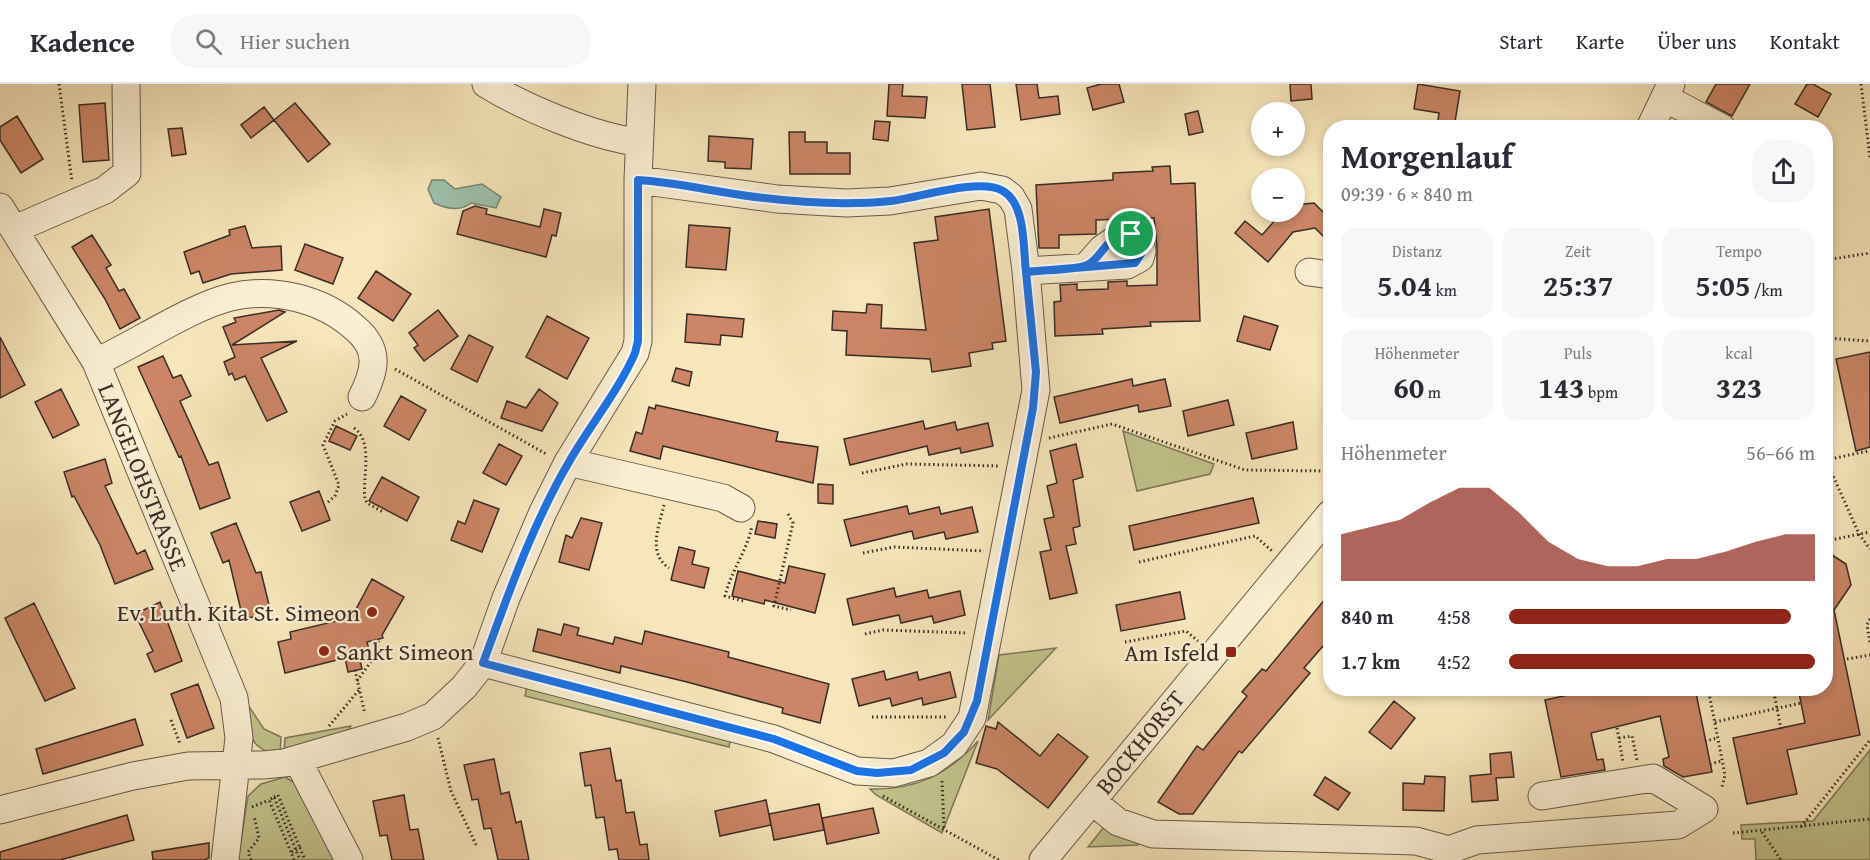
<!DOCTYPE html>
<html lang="de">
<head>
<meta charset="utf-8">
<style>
  body { margin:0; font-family:"Gentium Book Plus",serif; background:#f7f7f7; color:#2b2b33; height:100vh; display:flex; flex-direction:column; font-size:22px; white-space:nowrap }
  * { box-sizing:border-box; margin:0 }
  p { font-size:20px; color:#7c7c81 }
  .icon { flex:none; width:33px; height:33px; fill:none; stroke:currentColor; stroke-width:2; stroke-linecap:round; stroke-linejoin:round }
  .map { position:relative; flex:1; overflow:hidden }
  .drawer { position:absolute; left:1323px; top:36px; width:510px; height:576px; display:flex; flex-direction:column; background:#fff; border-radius:24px; box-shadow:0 3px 9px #0003 }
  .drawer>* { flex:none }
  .tools { position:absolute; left:1251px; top:18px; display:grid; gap:12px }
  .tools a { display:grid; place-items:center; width:54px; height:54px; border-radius:50%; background:#fff; box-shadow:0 3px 9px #0003; font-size:30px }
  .pin { position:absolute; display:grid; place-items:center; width:51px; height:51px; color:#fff; margin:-26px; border:3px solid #fff; border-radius:50%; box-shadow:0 2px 6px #0007 }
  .round { display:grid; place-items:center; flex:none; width:63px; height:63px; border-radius:24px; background:#f7f7f7 }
  .summary { display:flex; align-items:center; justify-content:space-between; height:102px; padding:0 18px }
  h1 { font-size:33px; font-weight:800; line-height:45px }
  .metrics { display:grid; grid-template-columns:repeat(3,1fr); gap:9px; height:102px; padding:6px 18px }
  .metrics div { display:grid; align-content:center; border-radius:15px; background:#f7f7f7; text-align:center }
  .metrics b { font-size:30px; font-weight:800 }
  .metrics small { font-size:16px; font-weight:400 }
  .metrics p { font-size:16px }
  .chart { height:168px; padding:12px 18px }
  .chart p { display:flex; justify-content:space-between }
  .chart svg { width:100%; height:108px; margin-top:6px; fill:#8f2418; opacity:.7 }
  ul { padding:0 18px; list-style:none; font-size:20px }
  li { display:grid; grid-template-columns:96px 72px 1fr; align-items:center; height:45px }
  li i { height:15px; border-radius:8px; background:#8f2418 }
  header { display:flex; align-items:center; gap:36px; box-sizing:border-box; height:84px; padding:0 30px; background:#fff; border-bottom:2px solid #e1e1e2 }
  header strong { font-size:28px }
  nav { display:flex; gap:33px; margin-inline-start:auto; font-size:21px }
  .search { width:420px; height:54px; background:#f7f7f7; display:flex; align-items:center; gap:15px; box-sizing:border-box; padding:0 21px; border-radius:24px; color:#7c7c81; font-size:22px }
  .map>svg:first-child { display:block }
  .green { fill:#c2c38c; stroke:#7e785a; stroke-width:1.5 }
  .water { fill:#9ec0ab; stroke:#768576; stroke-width:1.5 }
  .building { fill:#cc8667; stroke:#392c27; stroke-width:1.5 }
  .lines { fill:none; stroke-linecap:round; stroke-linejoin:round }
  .minor-casing { stroke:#685a4c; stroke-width:29 }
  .path { stroke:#392c27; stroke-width:3; stroke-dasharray:1.5 3; stroke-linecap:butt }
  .minor { stroke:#faefd3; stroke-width:27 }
  .route-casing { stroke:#fff; stroke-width:12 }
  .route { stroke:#1a73e8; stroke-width:8 }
  .poi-dot { fill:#8f2418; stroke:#faefd3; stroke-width:2 }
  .labels { text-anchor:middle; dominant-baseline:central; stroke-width:4.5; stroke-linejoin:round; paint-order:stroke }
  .street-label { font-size:24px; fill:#392c27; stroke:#faefd3 }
  .poi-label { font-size:24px; fill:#392c27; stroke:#faefd3; text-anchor:end }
</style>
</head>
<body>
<header>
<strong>Kadence</strong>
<div class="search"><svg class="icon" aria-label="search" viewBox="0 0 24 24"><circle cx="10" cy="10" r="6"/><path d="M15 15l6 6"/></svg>Hier suchen</div>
<nav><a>Start</a><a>Karte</a><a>Über uns</a><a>Kontakt</a></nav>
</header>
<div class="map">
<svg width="1870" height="776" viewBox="0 0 1870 776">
  <rect width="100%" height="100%" fill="#f7e6bb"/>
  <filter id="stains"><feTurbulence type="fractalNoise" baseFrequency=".00333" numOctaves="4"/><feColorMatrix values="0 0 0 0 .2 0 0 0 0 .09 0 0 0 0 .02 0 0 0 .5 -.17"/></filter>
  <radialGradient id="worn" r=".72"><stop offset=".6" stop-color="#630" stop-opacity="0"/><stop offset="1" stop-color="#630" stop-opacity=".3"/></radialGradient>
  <path class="green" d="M1123 347 1214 380 1210 390 1137 407Z
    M1056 564 988 636 999 571Z
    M527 602 731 653 729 663 525 612Z
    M244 615 264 645 281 653 280 671C245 665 250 646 244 615Z
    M351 642 346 652 284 670 285 654Z
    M978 657 942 749 876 711 870 705C916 706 947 691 978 657Z
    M1870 666V776H1756L1755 755H1742L1741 741 1813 737Z
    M285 693 297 700 334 776H238L248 712 261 700Z
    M1104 743 1122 753 1139 759 1138 761 1088 763Z"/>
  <path class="water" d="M432 96H444L455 105 482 100 501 113 496 124 471 119C460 128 447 125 434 119L428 105Z"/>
  <path class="building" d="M889 0H903L902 12 927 13 925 34 887 32Z
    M962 0H990L995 43 967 46Z
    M1016 0H1037L1039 14 1058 12 1060 30 1021 36Z
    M1101 0H1119L1124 18 1093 26 1087 4Z
    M1290 0H1311L1312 15 1291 17Z
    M1418 0 1460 7 1454 44H1437L1439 29 1414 25Z
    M1716 0H1750L1732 32 1706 18Z
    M1807 0H1813L1831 10 1818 33 1795 20Z
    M105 19 109 76 83 78 79 21Z
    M295 19 330 60 308 78 274 36Z
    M264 23 274 36 251 54 241 41Z
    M1198 27 1203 48 1189 51 1185 30Z
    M17 32 43 75 21 89 0 56V43Z
    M875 37 890 38 888 57 873 55Z
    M182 44 186 70 172 72 168 45Z
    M789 48H805V58H827V69H850V90H790Z
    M709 52 753 55 751 85 725 84V78L708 77Z
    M1170 82 1171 100 1195 99 1200 237 1150 238 1151 242 1102 245 1103 250 1055 252 1054 218 1061 217 1060 201 1077 200V206L1108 205V198L1127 197V202L1157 201V163L1154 134 1096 136V150L1059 151V164H1039L1036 101 1113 96V89L1153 87 1152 83Z
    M1314 119 1330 135V159L1315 144 1293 148 1268 178 1235 149 1245 137 1262 151 1277 134 1288 128H1294V121Z
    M475 122 487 125 486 130 540 143 544 125 561 129 556 152 552 151 546 173 457 150 463 127Z
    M989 125 1006 257 992 259 993 265 969 269 971 282 932 288 930 275 846 271 847 247 832 246 833 227 866 229 867 220 882 221 881 244 926 246 914 159 938 156 935 133Z
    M689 141 730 144 726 186 686 183Z
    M245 142 252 164 281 162 282 186 231 190 203 199 199 187 191 190 184 168 230 151 229 146Z
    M92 151 111 181 106 184 119 207 124 205 140 234 120 245 105 215 72 163Z
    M305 160 343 174 333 200 295 186Z
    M376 187 411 210 393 237 358 214Z
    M279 226 285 228 232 261 297 257 261 274 287 328 267 337 245 292 235 296 232 289 229 291 224 278 235 273 223 243 236 238 234 234Z
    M438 226 458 252 424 277 414 264 418 261 409 249Z
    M687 230 744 235 742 253 721 251 720 261 685 258Z
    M547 232 589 254 567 295 526 273Z
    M1244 232 1278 242 1270 266 1237 257Z
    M469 251 493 263 477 298 451 285Z
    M0 253 25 301 0 314Z
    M1870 268V363L1856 367 1836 275Z
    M163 272 173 294 181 291 191 312 180 317 209 381 218 378 230 414 200 425 181 372 179 373 138 283Z
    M676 284 692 288 689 302 672 297Z
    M1132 295 1133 302 1165 295 1171 322 1139 328 1138 321 1060 339 1054 313Z
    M61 305 79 341 53 354 35 318Z
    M539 305 558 319 542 347 501 334 507 317 526 324Z
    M401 312 426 326 409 356 384 342Z
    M1228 316 1234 341 1188 352 1183 327Z
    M656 321 778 348 776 357 818 363 813 399 663 362 660 375 630 367 636 348 642 350 649 323 655 325Z
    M923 337 925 345 955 338 957 346 988 339 993 362 961 369 960 364 929 371 927 362 850 381 844 355Z
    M1293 338 1297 365 1252 375 1246 349Z
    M336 342 357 352 350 366 329 357Z
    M499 360 522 372 506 401 483 389Z
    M1076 360 1083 393 1073 396 1080 442 1073 444 1076 460 1066 462 1077 509 1050 515 1040 468 1051 466 1044 435 1054 433 1047 402 1057 399 1050 367Z
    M105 375 112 399 105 402 137 470 145 466 153 485 115 500 100 461 74 412 72 413 64 388Z
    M382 393 419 413 407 437 369 417Z
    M818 400 833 401V420L818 419Z
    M319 407 330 436 302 447 290 418Z
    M1253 414 1259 439 1134 466 1129 442Z
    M474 416 499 425 482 468 451 456 458 437 465 440Z
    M907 422 909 430 939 423 941 430 972 423 978 448 946 455 944 448 914 455 912 447 851 462 844 436Z
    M581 434 602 439 589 486 559 478 566 451 572 454Z
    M758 437 777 440 775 454 755 450Z
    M236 439 256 489 261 488 271 529 243 535 229 476 223 479 211 449Z
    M679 463 695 467 692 480 709 484 704 504 671 496Z
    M1826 467 1846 480 1851 501 1834 526 1860 651 1787 666 1797 710 1747 720 1733 654 1805 639 1798 604H1826Z
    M789 482 825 490 815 529 765 516 764 520 732 512 738 487 785 499Z
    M372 495 404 513 382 551 383 554 367 558 371 574 360 576 362 585 348 588 345 574 285 589 278 558 291 555 290 548 349 534 347 527 356 525Z
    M894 504 896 513 927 506 929 514 960 507 965 531 934 539 932 532 901 539 899 531 853 541 847 515Z
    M1180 508 1185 535 1121 547 1116 521Z
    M1330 509V554L1304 584 1310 589 1242 669 1239 667 1193 730H1179L1158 718 1197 662 1203 666 1247 612 1242 608 1262 585 1266 587Z
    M160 518 182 577 155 588 147 570 153 567 135 530Z
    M34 519 75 604 45 617 5 534Z
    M564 540 579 544 577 551 613 560 615 553 642 560 645 547 729 568 728 573 829 600 820 639 782 629 783 624 687 598 621 582 620 589 533 567 538 545 561 551Z
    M884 587 886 596 917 588 919 596 950 588 956 613 923 621 922 614 892 622 890 614 859 622 852 595Z
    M198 600 214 644 187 654 171 610Z
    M1600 604H1695L1712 688 1683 693 1664 682 1663 675 1669 673 1660 632 1591 649 1597 676 1603 675 1605 686 1561 693 1545 616Z
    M1394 617 1415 634 1391 665 1369 648Z
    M135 635 143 661 43 690 36 665Z
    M998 638 1040 672 1058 650 1088 673 1048 724 997 685 976 679 986 642 996 645Z
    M610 664 616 697 621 696 626 729 634 728 640 761 647 760 649 776H619L617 765 609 766 604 733 596 734 591 701 585 702 580 669Z
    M1511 668 1514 693 1496 694 1498 716 1472 718 1470 692 1491 690 1490 670Z
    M494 675 501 710 509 708 516 739 521 737 529 776H498L491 744 484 745 478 715 472 716 464 681Z
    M1425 692 1445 693 1444 727 1403 726V699L1424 700Z
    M1325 693 1350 709 1338 726 1314 711Z
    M404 711 410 746 418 745 424 776H392L387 751 380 752 373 717Z
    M766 716 771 741 720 752 715 727Z
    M819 720 824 746 774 756 769 730Z
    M873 724 879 749 827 760 822 734Z
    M127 731 134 756 60 776H0V768Z
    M209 759V774L204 776H153L152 768Z"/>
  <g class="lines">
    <defs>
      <path id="minor" d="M486 0C523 23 594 53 638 58
        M1665 14 1722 44
        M1650 44 1671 0
        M0 123 96 278 234 614 239 654 225 776
        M15 145 105 106 127 89 126 0
        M1026 187 1127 181 1140 174 1142 167 1138 153 1122 151 1102 165 1087 182
        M1309 188 1330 191
        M96 278C136 260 190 223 231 213 274 203 323 215 355 244 381 266 375 287 362 313
        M568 378 723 414 741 424
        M483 579 774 655 857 687 894 689 929 679 954 661 972 634 1036 306 1026 187 1018 125 1011 113 1002 106 981 102 890 117 846 119 777 115 638 96
        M297 675 349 776
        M1092 717 1118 738 1153 750 1416 757 1449 766 1477 756 1678 741 1704 725 1653 694 1542 712
        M0 726 133 692 188 682 263 681 284 679 407 643 433 632 464 603 483 579 506 514 543 428 568 378 635 269 638 257V96L642 0
        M1043 776 1330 430"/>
    </defs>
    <use href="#minor" class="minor-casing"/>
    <path class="path" d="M59 0 72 98
      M1861 0 1870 74
      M1826 176 1870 169
      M1826 254 1870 257
      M395 285 548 371
      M354 344C374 358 362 393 365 415L367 419 383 428
      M1049 354 1112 340 1245 386 1326 387 1330 390
      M1826 376 1859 450 1870 465
      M1826 376 1868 367
      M862 389 907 380 1000 382
      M328 418 335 412 339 401 323 361 335 337 347 330
      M664 421C659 443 647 469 669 484
      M788 430 793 439 774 522 791 526
      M1826 457 1870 448
      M863 469 894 463 984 467
      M1139 478 1255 452 1272 467
      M743 517 725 512C731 487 747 467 752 442
      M1870 535 1867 541 1870 559
      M865 550 883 546 968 549
      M1125 558 1186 547 1198 557
      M1847 575 1870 571
      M355 586 365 630
      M357 597 375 572 379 555
      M1708 604 1725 691 1722 703
      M1773 604 1781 645
      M872 633H948
      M171 636 180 660
      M1715 638 1801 619
      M329 642 359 606
      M1617 644 1623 678
      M438 654 451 707 477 763
      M1619 654 1632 652 1637 676
      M1705 657 1718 654
      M1710 680 1722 677
      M942 697 944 744
      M883 712 999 776
      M274 713 278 711 300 764
      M252 723 269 716
      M1801 743 1870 656
      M1762 748 1781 776
      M1733 749 1870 735
      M291 768 269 716 274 713 300 776
      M251 776 248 768 259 754 254 732
      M294 776 291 768 300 764 305 776"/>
    <use href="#minor" class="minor"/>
  </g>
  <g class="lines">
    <defs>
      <path id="route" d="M1131 150C1104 151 1104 173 1087 181 1079 186 1038 186 1026 188 1023 164 1026 120 1003 107 980 93 918 114 891 117 842 122 790 118 741 111 707 106 672 98 638 96V257L635 269C618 308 590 341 569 378 532 441 508 511 483 579L774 655 857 687 877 689 911 686 944 669 964 648 977 617 1033 324 1036 288 1026 188 1135 179 1143 167C1141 158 1139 154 1131 150"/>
    </defs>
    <use href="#route" class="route-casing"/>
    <use href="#route" class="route"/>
  </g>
  <g class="poi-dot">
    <circle cx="372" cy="528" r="6"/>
    <circle cx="324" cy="567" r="6"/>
    <rect x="1225" y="562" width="12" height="12" rx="3"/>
  </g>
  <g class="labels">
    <g class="street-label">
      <text transform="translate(143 393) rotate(68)">LANGELOHSTRASSE</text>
      <text transform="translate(1140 658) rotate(-51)">BOCKHORST</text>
    </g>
    <g class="poi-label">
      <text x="360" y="528">Ev. Luth. Kita St. Simeon</text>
      <text x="336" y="567" text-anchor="start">Sankt Simeon</text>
      <text x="1219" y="568">Am Isfeld</text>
    </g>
  </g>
  <rect width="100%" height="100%" filter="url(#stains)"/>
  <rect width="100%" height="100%" fill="url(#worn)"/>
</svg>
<div class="tools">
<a>+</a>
<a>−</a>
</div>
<div class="pin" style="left:1131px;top:150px;background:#1e9e55"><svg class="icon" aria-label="arrive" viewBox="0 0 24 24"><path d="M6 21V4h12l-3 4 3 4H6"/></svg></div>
<section class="drawer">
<div class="summary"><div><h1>Morgenlauf</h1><p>09:39 · 6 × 840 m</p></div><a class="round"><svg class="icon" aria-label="share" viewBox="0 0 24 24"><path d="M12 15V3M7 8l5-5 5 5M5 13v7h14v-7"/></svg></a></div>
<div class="metrics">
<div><p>Distanz</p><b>5.04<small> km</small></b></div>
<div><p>Zeit</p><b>25:37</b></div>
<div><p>Tempo</p><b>5:05<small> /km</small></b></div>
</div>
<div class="metrics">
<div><p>Höhenmeter</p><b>60<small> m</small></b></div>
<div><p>Puls</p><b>143<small> bpm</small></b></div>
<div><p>kcal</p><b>323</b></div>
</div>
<div class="chart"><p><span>Höhenmeter</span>56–66 m</p>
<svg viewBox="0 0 160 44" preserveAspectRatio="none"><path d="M0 44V25L10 22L20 19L30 12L40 6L50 6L60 16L70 28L80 35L90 38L100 38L110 35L120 35L130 32L140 28L150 25L160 25V44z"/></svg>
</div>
<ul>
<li><b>840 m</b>4:58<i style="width:92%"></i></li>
<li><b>1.7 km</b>4:52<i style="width:100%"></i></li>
</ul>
</section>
</div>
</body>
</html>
